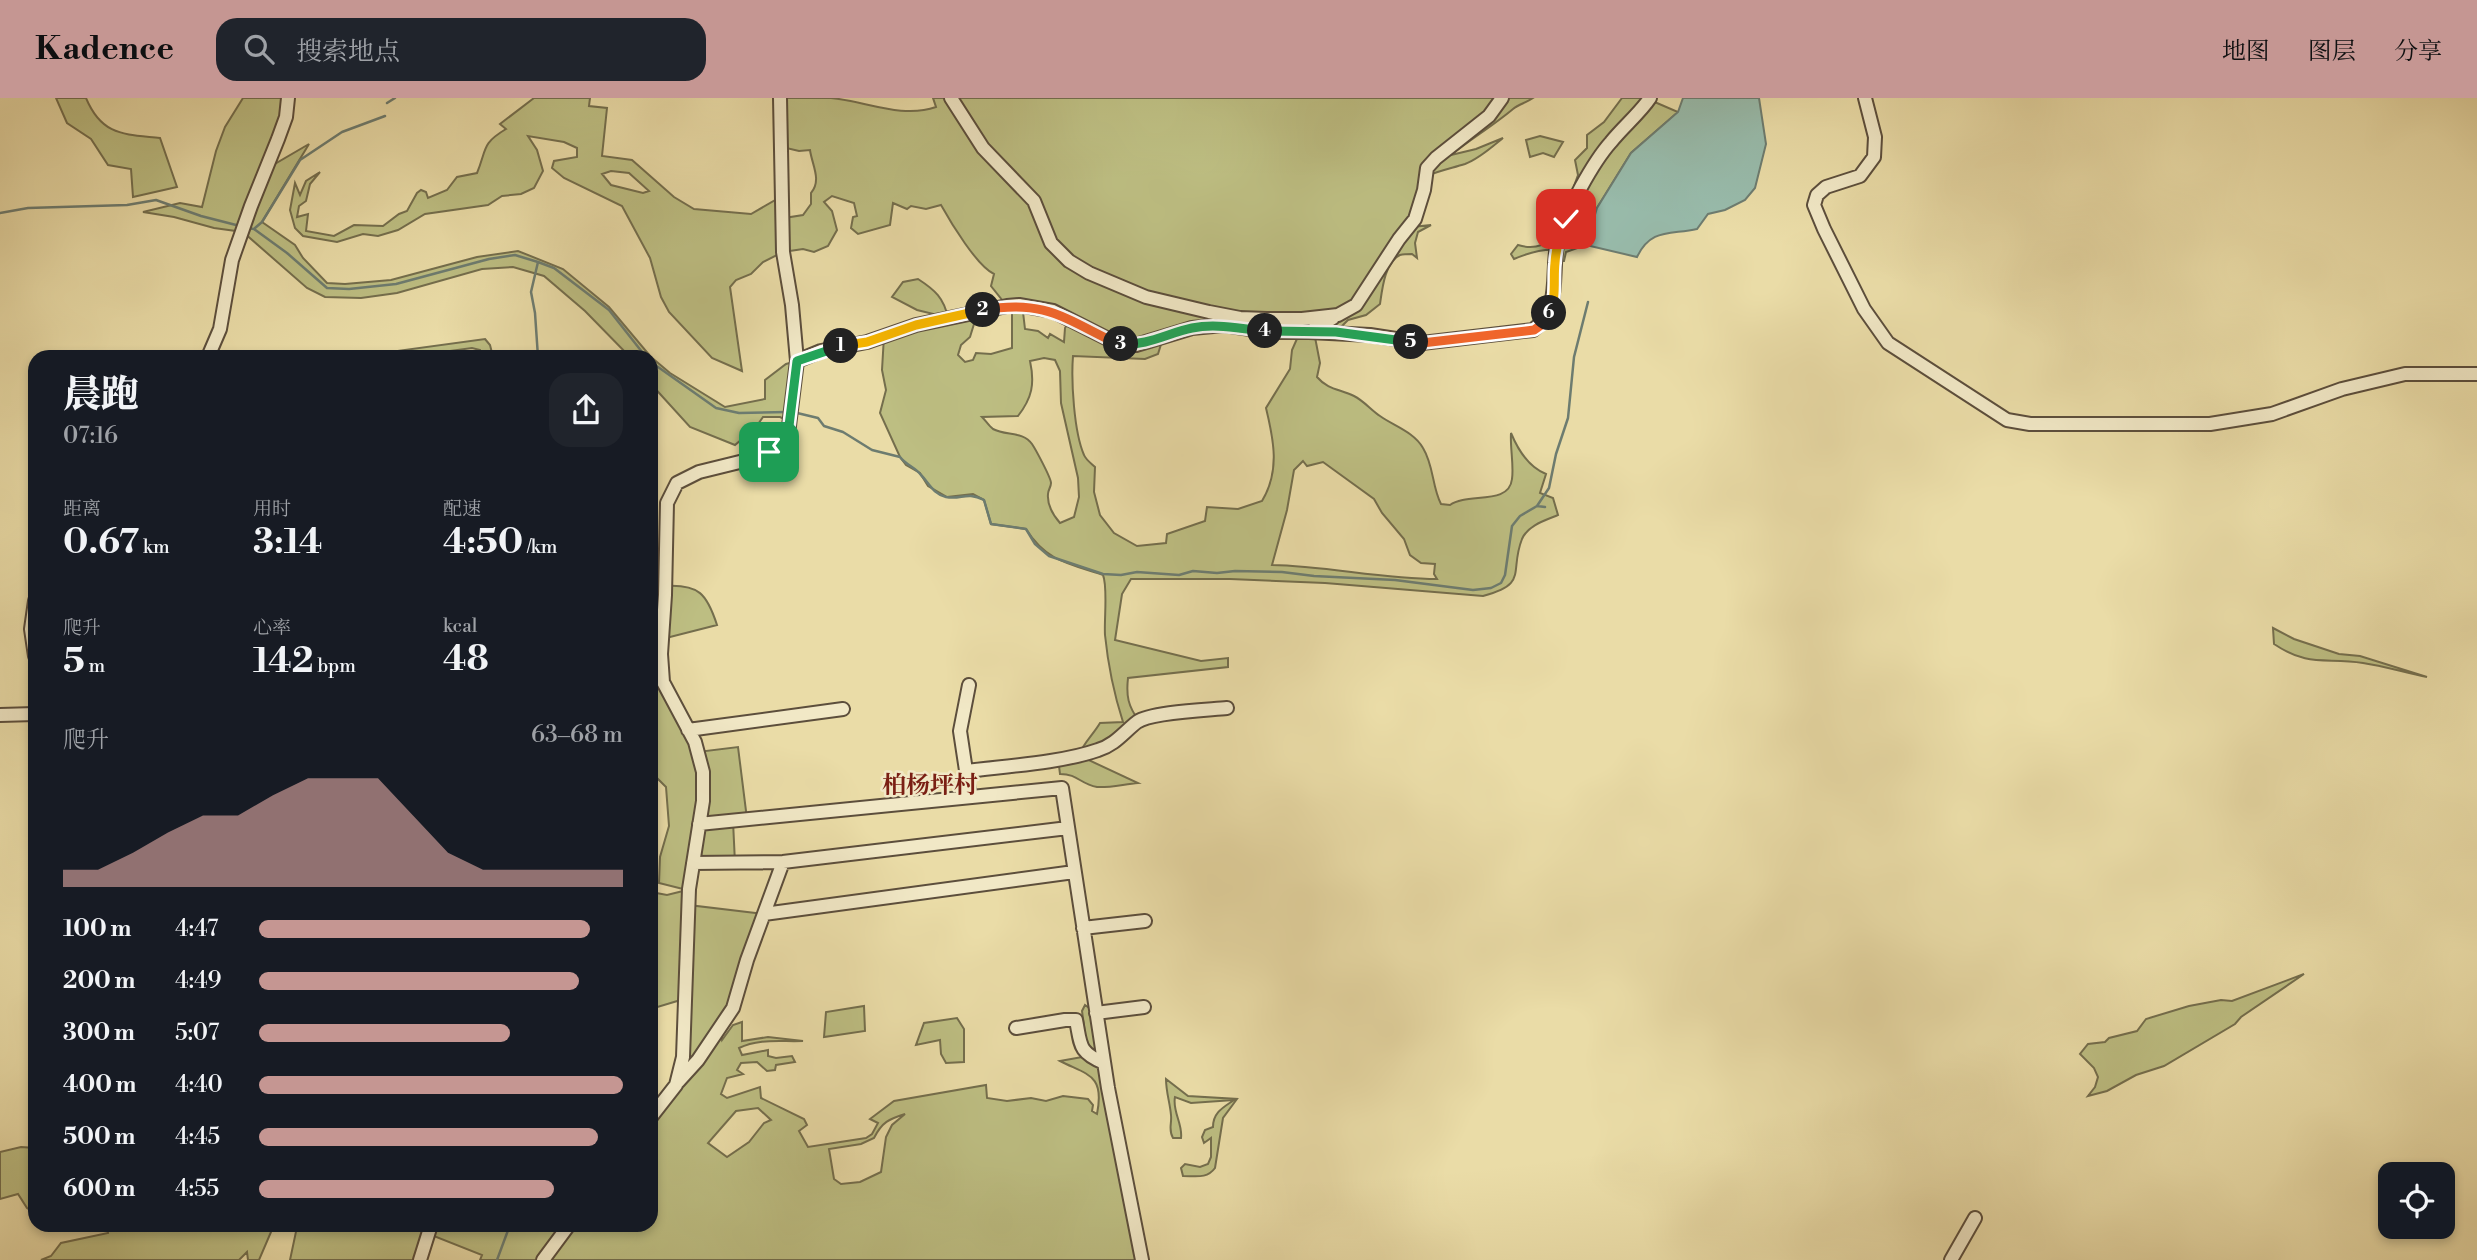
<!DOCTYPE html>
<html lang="zh">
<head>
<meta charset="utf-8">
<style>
  body { margin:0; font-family:"Libre Bodoni","Noto Serif SC",serif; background:#20242c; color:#f1f3f6; height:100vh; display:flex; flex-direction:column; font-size:26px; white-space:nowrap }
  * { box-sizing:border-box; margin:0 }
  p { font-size:23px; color:#9ea1a6 }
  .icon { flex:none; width:38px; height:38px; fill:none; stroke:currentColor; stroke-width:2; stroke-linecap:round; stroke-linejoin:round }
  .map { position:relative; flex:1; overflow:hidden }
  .sheet { position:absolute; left:28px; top:252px; width:630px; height:882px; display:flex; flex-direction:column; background:#171b24; border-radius:21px; box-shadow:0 4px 10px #0003 }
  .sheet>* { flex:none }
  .buttons { position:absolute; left:2378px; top:1064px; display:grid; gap:14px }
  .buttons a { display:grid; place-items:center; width:77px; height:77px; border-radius:14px; background:#171b24; box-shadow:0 4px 10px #0003; font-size:35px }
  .pin { position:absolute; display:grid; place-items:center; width:60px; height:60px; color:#fff; margin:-30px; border-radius:14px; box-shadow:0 4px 10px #0006 }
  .km { position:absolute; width:35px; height:35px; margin:-18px; border-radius:50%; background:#222; color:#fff; font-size:19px; line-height:35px; text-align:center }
  .round { display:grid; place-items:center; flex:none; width:74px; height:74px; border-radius:21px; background:#20242c }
  .overview { display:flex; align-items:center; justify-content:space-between; height:119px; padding:0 35px }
  h1 { font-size:38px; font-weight:800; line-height:52px }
  .figures { display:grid; grid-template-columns:repeat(3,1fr); gap:10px; height:119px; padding:7px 35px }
  .figures div { display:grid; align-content:center }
  .figures b { font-size:35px; font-weight:800 }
  .figures small { font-size:19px; font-weight:400 }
  .figures p { font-size:19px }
  .chart { height:196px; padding:14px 35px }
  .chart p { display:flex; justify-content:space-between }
  .chart svg { width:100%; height:126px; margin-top:7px; fill:#c59692; opacity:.7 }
  ul { padding:0 35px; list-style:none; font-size:23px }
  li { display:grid; grid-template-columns:112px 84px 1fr; align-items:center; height:52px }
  li i { height:18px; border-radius:9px; background:#c59692 }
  header { display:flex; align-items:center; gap:42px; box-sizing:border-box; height:98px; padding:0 35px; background:#c59692; color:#111 }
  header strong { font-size:33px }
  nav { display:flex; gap:38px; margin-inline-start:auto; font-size:24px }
  .search { width:490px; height:63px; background:#20242c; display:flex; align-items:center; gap:18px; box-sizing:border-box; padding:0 24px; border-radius:21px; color:#9ea1a6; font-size:26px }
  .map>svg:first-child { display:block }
  .green { fill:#bdbe82; stroke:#746e4d; stroke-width:2; fill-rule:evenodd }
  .water { fill:#98bbab; stroke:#6d7c70; stroke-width:2 }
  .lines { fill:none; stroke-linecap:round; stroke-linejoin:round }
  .stream { stroke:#6d7c70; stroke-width:2.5 }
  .minor-casing { stroke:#5c4e3c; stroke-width:16 }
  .minor { stroke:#f1e8c6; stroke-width:12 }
  .split-1-casing { stroke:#fff; stroke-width:14 }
  .split-2-casing { stroke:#fff; stroke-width:14 }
  .split-3-casing { stroke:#fff; stroke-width:14 }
  .split-4-casing { stroke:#fff; stroke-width:14 }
  .split-5-casing { stroke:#fff; stroke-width:14 }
  .split-6-casing { stroke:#fff; stroke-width:14 }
  .split-7-casing { stroke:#fff; stroke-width:14 }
  .split-1 { stroke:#22a559; stroke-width:9 }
  .split-2 { stroke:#f5b400; stroke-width:9 }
  .split-3 { stroke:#f0652b; stroke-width:9 }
  .split-4 { stroke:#22a559; stroke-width:9 }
  .split-5 { stroke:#22a559; stroke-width:9 }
  .split-6 { stroke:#f0652b; stroke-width:9 }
  .split-7 { stroke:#f5b400; stroke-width:9 }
  .labels { text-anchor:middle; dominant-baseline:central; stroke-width:5; stroke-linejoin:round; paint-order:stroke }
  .quarter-label { font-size:24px; font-weight:bold; fill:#7a1f14; stroke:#f1e8c6 }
</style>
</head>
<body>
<header>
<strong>Kadence</strong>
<div class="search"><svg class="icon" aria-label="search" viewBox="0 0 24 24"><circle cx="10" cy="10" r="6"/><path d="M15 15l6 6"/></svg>搜索地点</div>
<nav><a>地图</a><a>图层</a><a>分享</a></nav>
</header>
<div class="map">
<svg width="2477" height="1162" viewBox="0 0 2477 1162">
  <rect width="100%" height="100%" fill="#eadca7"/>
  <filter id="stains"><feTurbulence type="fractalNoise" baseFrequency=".00286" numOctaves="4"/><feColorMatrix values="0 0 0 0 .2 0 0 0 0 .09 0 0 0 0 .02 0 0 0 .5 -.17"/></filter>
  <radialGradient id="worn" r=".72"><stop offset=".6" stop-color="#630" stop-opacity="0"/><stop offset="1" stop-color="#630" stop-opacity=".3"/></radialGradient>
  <path class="green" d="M56 0H86C102 38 124 36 160 40L177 89 133 99 131 71 108 67 91 41 67 25Z
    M243 0H288L266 71 309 46 262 124 295 147 303 160 327 185 345 186 391 182 477 159 518 153 563 171 609 209 651 259H630L585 213 544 178 513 169 482 171 397 195 361 200 325 199 307 190 243 134 214 130 174 119 143 114 180 105 202 109 216 53 225 29Z
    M534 0H590L589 8 607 10 602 58 632 62 674 99 694 111 751 116 784 97V120L803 117 811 106V95C822 82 812 67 810 52L799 53 782 49 780 0C797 0 814 0 831 0 865 3 902 21 936 9L933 0H1533C1526 5 1519 6 1513 11 1494 27 1471 41 1451 57L1476 51 1503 40C1492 49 1479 61 1465 66 1452 70 1439 73 1426 78L1411 129 1431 127 1418 134 1415 145 1417 160 1412 156C1408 156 1404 156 1400 157 1385 163 1382 192 1380 206L1366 217 1348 222 1341 229 1314 234 1320 265 1317 279C1328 292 1340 291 1354 298 1364 303 1371 312 1380 318 1394 328 1414 334 1423 350 1434 368 1432 389 1441 406L1450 407C1467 394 1509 408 1512 381 1514 367 1510 350 1511 335 1518 352 1529 369 1546 376L1540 395 1553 400 1558 417C1546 422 1528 427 1522 441 1509 474 1529 486 1483 498L1325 485 1230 481H1131L1122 496 1115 542 1201 563 1228 560V569L1128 580C1126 598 1128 608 1139 623L1080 658 1138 685C1125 686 1109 690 1097 689 1080 686 1078 676 1060 676L1058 660 1079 657C1084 644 1093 637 1100 625L1123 624C1114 596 1108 567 1105 537 1104 522 1108 489 1103 477 1069 466 1046 463 1026 431L991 426 984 402 973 396 947 399 928 388 920 375 906 367 900 359 880 315 886 292 882 272 884 238 946 219 917 212 892 199 903 184 918 181C935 192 944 200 948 220L978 213 970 239 961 247 958 257 965 264 973 262 976 255 991 256 1012 250V214H1023L1025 231 1038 233 1048 240 1050 236 1064 244 1065 230 1070 222 1007 208 991 188 994 176C977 168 951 125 941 107L926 111 911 108 907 111 893 105 890 127 858 136 851 130 853 119 857 118 854 105 832 98 824 104 832 113 837 132 828 148 814 154 803 151 783 154 763 164 751 176 736 182 730 189 742 273 712 260 669 214 661 199 650 160 622 108 564 80 552 70 554 63 577 59V50L564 44 528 38 537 52 543 73 534 90 521 96 502 98 488 107 425 116 398 132 378 138 363 136 337 144 303 138 295 130 290 112 295 85 300 97 306 83 320 74 310 86 306 103 299 108 297 119 308 116 306 133 334 138 354 127 383 128 399 116 407 113 417 95 421 92 426 94 428 100 447 92 457 79 477 75C487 51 481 46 506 31L500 26ZM611 73 629 75 649 93 643 95 611 87 602 76ZM1224 227 1300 234 1292 252 1290 271 1266 310C1274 343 1280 373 1262 403L1238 411 1207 409 1205 423 1167 436 1166 445 1137 448 1114 435 1100 417 1094 394 1095 369C1092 366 1086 362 1084 357 1074 334 1071 283 1073 258L1145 261 1158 256 1163 240ZM1044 260 1055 262 1060 273 1061 305 1078 380 1079 399 1074 419 1060 425C1053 417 1047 407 1048 396 1048 392 1051 389 1051 385 1051 380 1036 352 1032 346 1023 333 1006 338 993 331 989 328 986 323 982 319L1018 318C1032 300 1035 286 1030 263ZM1303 363 1307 368 1323 364 1374 401 1382 415 1404 441 1410 457 1421 465 1435 466 1434 476 1437 481C1382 481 1327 468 1272 467L1287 412 1294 372Z
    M1622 0H1650V2L1678 14 1631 55 1597 110 1586 147 1566 154 1564 163H1555L1556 152C1541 151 1528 155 1514 161L1511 156 1518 147C1531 151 1542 149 1552 141L1547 131 1545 115 1558 111 1554 116 1557 122 1566 121 1579 95 1574 88 1578 77 1575 62 1587 50V37L1604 24Z
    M1540 38 1563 44 1554 59 1543 55 1530 59 1526 42Z
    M485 241 490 247 493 259H480V252L472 250 406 259H399L397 253Z
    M651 259 670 275 725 309 765 301V282L786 266 797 263 791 324 780 319H763L756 329 735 347 690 329 651 286Z
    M665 454V488C699 486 707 496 717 527L662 541 663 584 698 654 738 649 747 721 733 723 735 765H693L689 807 764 816 720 931 722 942 733 927 742 924V943L768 939 803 943C782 944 759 940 739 950L742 957 768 952V958L776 960 792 958 795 964 776 967 775 972 767 973 757 964 741 965 737 972 743 976 727 980 721 996 727 1000 760 989 761 1000 804 1021 807 1027 799 1033 808 1049 866 1040 872 1036 878 1025 870 1021 894 1003 986 987 987 1000 1007 1003 1031 1000 1046 1003 1063 998 1088 1001 1093 1007 1092 1013 1097 1016C1105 976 1087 977 1060 963L1088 958 1082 913 1085 907 1096 915 1142 1162H480L482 1157 429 1136 420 1162H290L297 1129 287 1132V1127H651V1019L676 987 684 901 651 911V794L667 797 687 792 659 785 660 759 669 728 666 689 651 674V458ZM758 1010 771 1022 764 1025 749 1044 727 1059 708 1045 736 1013ZM905 1016 892 1027 886 1039 881 1074 860 1084 841 1086 834 1081 829 1051 861 1046 874 1040C882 1024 889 1021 905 1016Z
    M2273 530 2294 541 2339 556 2360 558 2427 579C2406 575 2384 568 2363 565 2325 559 2310 570 2274 546Z
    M2304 876 2241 919 2235 926 2164 968 2136 977 2107 993 2088 998 2095 989 2098 979 2094 970 2080 956 2088 946 2105 944 2109 940 2137 933 2146 921 2189 908 2221 902 2232 903Z
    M864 908 865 933 824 939 826 914Z
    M957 920 964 931V964L946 965 941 956 940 942 916 947 924 925Z
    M1166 981 1188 998 1237 1001 1223 1020 1215 1070C1207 1081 1196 1078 1183 1078L1181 1070 1185 1066 1200 1069 1208 1066 1211 1059V1040L1204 1045 1202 1039 1205 1032 1213 1029C1213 1014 1224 1009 1234 1002L1191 1005 1175 999C1172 1013 1183 1026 1181 1040H1173C1168 1032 1172 1026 1171 1017 1170 1005 1166 994 1166 981Z
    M21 1049 35 1050V1115L27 1110 18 1096 0 1101V1054Z
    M107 1127H274L259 1162H248L247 1154 239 1162H41L51 1158 61 1145 108 1135Z"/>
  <path class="water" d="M1683 0H1759L1766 46 1755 90 1745 102 1725 112 1708 116 1697 131C1670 137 1651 130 1637 159L1586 147 1597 110 1631 55 1678 14Z"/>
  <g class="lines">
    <path class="stream" d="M387 5 395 0
      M0 115 28 110 127 107 156 102 201 118 240 128
      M247 130 254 131 287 155 327 190 349 191 396 186 489 161 515 157 538 164 554 170 609 212 646 259
      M255 130 262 124 300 62 342 34 385 18
      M538 259 535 215 531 194 538 164
      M651 264 716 310 739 315 787 314
      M793 314 818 320 824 328 843 334 872 352 900 359C906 367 915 369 921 377 929 385 933 396 946 399 962 402 966 393 984 402L991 426 1026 431 1035 446 1049 458 1103 476 1121 477 1137 474 1179 477 1193 473 1217 475 1235 473 1282 474 1314 478 1395 482 1473 492 1491 490 1501 485 1505 477 1512 428 1520 418 1537 408 1545 409
      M1537 408 1549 390 1556 356 1568 320 1574 259 1588 204
      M497 1162 510 1127"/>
    <defs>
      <path id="minor" d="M951 0 983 50 1034 103 1051 145 1069 163 1089 175 1146 199 1209 214 1240 220 1267 221H1302L1338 217 1356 207 1399 141 1415 121 1424 92 1427 70 1436 60 1489 18 1502 0
        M1865 0 1875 39 1874 59 1860 78 1826 89 1817 97 1814 107 1824 131 1864 211 1888 245 2007 322 2030 326H2210L2272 316 2342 291 2405 276H2477
        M1309 234 1370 237 1422 245 1533 232C1564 209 1549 171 1559 138 1567 112 1593 64 1611 44 1623 29 1640 15 1650 0
        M208 259 220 231 232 162 251 108 278 41 286 19 288 0
        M797 263 821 253 867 244 916 227 1007 208 1019 207 1053 213 1116 245 1136 247 1192 230 1224 227 1270 234H1309L1333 220
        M35 503 31 531 35 558
        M969 587 960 633 970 699
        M0 617 35 616
        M688 632 843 611
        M966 673C1006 668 1061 665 1098 652 1115 647 1124 634 1137 624 1151 614 1207 612 1227 610
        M699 726 1062 690 1108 990 1142 1162
        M693 765 783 764 1068 730
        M764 816 1074 774
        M1083 830 1145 823
        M1096 915 1144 909
        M1016 930 1065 922H1076C1081 947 1078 954 1104 965
        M678 984 698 962 733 910 747 862 783 764
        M651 1019 676 987 683 959 689 791 703 703V674L695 644 663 584 661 556 665 497 667 405 677 385 699 374 756 360 769 354 788 336 797 263 792 207 783 154 780 0
        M420 1162 431 1127
        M543 1162 569 1127
        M1951 1162 1975 1120"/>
    </defs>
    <use href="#minor" class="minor-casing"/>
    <use href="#minor" class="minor"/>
  </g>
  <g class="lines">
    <defs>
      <path id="split-1" d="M769 354 788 336 797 263 841 248"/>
      <path id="split-2" d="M841 248 867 244 916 227 983 212"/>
      <path id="split-3" d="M983 212C1044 201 1064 220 1116 245L1121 246"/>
      <path id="split-4" d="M1121 246C1147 248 1168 235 1192 230 1217 225 1240 231 1265 233"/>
      <path id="split-5" d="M1265 233 1336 234 1411 244"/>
      <path id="split-6" d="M1411 244 1422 245 1534 232 1544 225 1549 215"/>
      <path id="split-7" d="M1549 215C1557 200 1553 181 1555 165 1556 149 1560 135 1566 121"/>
    </defs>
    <use href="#split-1" class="split-1-casing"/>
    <use href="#split-2" class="split-2-casing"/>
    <use href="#split-3" class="split-3-casing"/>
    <use href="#split-4" class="split-4-casing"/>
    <use href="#split-5" class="split-5-casing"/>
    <use href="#split-6" class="split-6-casing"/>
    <use href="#split-7" class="split-7-casing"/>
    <use href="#split-1" class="split-1"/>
    <use href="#split-2" class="split-2"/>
    <use href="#split-3" class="split-3"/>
    <use href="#split-4" class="split-4"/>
    <use href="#split-5" class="split-5"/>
    <use href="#split-6" class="split-6"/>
    <use href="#split-7" class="split-7"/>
  </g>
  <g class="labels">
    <g class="quarter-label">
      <text x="930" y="688">柏杨坪村</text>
    </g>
  </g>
  <rect width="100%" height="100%" filter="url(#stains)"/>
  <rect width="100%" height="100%" fill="url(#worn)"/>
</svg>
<div class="buttons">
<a><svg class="icon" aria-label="locate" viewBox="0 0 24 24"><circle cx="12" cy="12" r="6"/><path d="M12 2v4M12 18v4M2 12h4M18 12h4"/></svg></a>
</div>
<div class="pin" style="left:769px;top:354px;background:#1e9e55"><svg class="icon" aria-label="arrive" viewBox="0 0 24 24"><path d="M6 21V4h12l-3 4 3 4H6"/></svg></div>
<div class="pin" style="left:1566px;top:121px;background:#d93025"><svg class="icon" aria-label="check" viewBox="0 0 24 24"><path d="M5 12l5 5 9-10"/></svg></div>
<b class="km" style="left:841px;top:248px">1</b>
<b class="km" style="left:983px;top:212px">2</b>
<b class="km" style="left:1121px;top:246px">3</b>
<b class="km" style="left:1265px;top:233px">4</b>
<b class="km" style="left:1411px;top:244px">5</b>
<b class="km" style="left:1549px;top:215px">6</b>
<section class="sheet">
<div class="overview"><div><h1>晨跑</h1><p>07:16</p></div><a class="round"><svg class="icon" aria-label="share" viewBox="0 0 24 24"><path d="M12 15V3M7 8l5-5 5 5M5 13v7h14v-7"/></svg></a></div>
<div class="figures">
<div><p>距离</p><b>0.67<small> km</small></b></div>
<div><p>用时</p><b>3:14</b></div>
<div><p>配速</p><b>4:50<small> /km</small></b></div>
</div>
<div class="figures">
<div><p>爬升</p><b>5<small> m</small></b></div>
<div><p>心率</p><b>142<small> bpm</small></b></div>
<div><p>kcal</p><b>48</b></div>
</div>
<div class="chart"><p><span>爬升</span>63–68 m</p>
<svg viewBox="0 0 160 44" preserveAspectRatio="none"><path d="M0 44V38L10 38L20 32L30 25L40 19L50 19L60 12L70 6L80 6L90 6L100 19L110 32L120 38L130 38L140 38L150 38L160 38V44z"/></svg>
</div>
<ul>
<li><b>100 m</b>4:47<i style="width:91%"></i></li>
<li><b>200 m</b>4:49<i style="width:88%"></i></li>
<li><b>300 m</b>5:07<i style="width:69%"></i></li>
<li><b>400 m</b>4:40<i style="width:100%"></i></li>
<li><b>500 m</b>4:45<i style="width:93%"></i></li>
<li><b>600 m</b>4:55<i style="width:81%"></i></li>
</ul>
</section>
</div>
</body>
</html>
